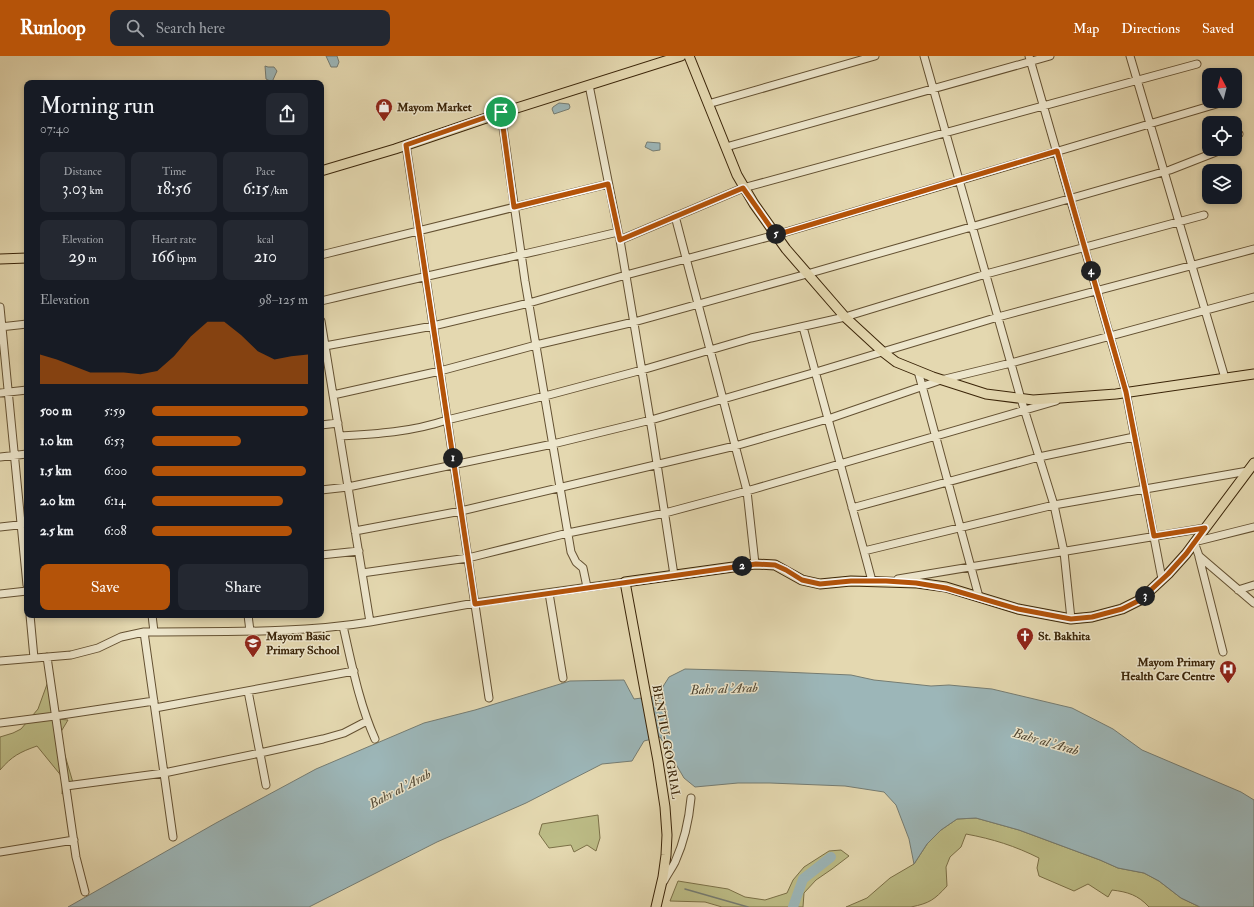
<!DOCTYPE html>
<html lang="en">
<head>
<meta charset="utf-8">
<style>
  body { margin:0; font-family:"IM FELL Double Pica",serif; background:#242831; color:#f1f3f6; height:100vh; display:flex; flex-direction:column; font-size:15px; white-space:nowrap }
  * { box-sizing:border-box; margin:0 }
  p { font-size:13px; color:#9ea1a6 }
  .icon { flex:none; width:22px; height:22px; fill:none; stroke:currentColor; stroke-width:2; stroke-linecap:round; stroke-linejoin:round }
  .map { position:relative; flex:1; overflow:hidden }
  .drawer { position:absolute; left:24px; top:24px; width:300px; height:538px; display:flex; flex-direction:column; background:#171b24; border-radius:8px; box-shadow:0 2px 6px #0003 }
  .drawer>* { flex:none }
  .needle { width:26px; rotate:353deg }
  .buttons { position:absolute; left:1202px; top:12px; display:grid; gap:8px }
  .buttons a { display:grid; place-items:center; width:40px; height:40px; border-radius:8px; background:#171b24; box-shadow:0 2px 6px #0003; font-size:20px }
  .pin { position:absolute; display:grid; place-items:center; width:34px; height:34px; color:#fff; margin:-17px; border:2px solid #fff; border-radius:50%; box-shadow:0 1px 4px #0007 }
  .km { position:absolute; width:20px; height:20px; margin:-10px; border-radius:50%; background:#222; color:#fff; font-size:11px; line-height:20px; text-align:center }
  .round { display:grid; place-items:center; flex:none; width:42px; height:42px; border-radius:8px; background:#242831 }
  .headline { display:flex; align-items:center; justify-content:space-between; height:68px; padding:0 16px }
  h1 { font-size:22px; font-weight:600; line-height:30px }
  .metrics { display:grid; grid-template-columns:repeat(3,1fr); gap:6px; height:68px; padding:4px 16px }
  .metrics div { display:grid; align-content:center; border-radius:8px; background:#242831; text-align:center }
  .metrics b { font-size:17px; font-weight:600 }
  .metrics small { font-size:11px; font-weight:400 }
  .metrics p { font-size:11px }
  .chart { height:112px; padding:8px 16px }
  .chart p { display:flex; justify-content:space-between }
  .chart svg { width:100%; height:72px; margin-top:4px; fill:#b45309; opacity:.7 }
  .button { display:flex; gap:8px; margin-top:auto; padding:8px 16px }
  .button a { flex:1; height:46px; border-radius:8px; background:#b45309; color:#fff; font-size:16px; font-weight:600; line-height:46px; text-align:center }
  .button a+a { background:#242831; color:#f1f3f6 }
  ul { padding:0 16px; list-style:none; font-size:13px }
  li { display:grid; grid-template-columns:64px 48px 1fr; align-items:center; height:30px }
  li i { height:10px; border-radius:5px; background:#b45309 }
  header { display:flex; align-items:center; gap:24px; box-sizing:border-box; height:56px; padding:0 20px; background:#b45309; color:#fff }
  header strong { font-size:19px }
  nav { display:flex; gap:22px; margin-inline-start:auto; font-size:14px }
  .search { width:280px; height:36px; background:#242831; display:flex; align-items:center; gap:10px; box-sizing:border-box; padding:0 14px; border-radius:8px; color:#9ea1a6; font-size:15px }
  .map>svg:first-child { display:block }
  .green { fill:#bcbc86; stroke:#7b7047 }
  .water { fill:#9cb6b8; stroke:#757c72 }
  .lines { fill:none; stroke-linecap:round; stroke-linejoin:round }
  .stream { stroke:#757c72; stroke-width:1.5 }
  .river { stroke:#9cb6b8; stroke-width:10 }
  .minor-casing { stroke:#645132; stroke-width:9 }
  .major-casing { stroke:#3a2408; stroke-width:11 }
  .minor { stroke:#ede6cc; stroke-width:7 }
  .major { stroke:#e4d8b0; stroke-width:9 }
  .route-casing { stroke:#fff; stroke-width:8 }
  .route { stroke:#b45309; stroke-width:5 }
  .labels { text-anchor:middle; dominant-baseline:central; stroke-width:3; stroke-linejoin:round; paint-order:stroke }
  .poi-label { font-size:12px; font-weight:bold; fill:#3a2408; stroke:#ede6cc; text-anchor:start }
  .street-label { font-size:12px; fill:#3a2408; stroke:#ede6cc }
  .water-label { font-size:13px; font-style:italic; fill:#524834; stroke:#ede6cc }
</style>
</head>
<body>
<header>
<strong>Runloop</strong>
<div class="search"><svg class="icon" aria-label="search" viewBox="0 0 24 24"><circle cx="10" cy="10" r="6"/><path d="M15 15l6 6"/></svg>Search here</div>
<nav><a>Map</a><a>Directions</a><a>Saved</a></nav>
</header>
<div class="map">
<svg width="1254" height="851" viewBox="0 0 1254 851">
  <rect width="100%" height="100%" fill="#e4d8b0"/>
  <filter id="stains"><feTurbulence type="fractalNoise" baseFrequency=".005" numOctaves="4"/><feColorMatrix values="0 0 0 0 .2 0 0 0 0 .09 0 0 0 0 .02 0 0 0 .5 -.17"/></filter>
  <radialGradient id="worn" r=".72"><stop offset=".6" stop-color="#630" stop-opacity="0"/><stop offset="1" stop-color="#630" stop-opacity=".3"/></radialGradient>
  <path class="green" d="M50 620 57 663 68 664 59 679 74 730 62 738 63 722 37 690C20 696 12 700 0 714V681L13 677 21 673 38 653Z
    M598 759 600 782 596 795 587 789 574 796 571 789 549 792 539 778 542 768Z
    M976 762 1019 774 1100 804 1118 812 1144 817 1159 825 1181 842 1200 851H1149C1138 839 1128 836 1112 834L1108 841 1088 828 1074 835 1039 820 1037 812 1039 802C1015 790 993 783 966 778L961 791 950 801 946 811 947 830C934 844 930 847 911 851H846L867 842 890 822 914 808 927 788 941 774 957 763Z
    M841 794 849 800 832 813 816 824 804 837 803 851H722L705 846 670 845 678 825 728 833 745 841 765 844 787 837 793 824 804 811 829 795Z"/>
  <path class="water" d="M326 0H337L339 6 337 11H331Z
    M265 10 268 11H274L277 15 272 26 266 23Z
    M559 47 569 48 570 51 569 53 554 58 552 53 553 51Z
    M647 86 660 87V94L653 95 645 91Z
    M685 613 760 615 851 619 874 624 931 630 949 629 992 633 1072 652 1113 673 1142 694 1241 736 1254 744V851H1200L1181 842 1159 825 1144 817 1118 812 1100 804 1019 774 976 762 957 763 941 774 927 788 914 808 909 783 896 749 884 736 845 730 770 727H738L695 731 684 722 660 681 644 685 632 705 602 708 526 747 437 786 309 851H68L216 767 316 713 424 667 475 654 570 625 624 624 634 643 657 640 669 621Z"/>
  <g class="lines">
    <path class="stream" d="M685 833 748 851"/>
    <path class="river" d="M793 851 803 823 831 801"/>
    <defs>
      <path id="minor" d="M924 0 1021 343 1054 449 1064 496 1071 563
        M1029 0 1126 336 1162 523
        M1130 0 1225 322
        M589 29 619 180
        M708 48 875 0
        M501 57 525 225 571 496 576 506 583 512 587 531
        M1235 81 1239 78
        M406 89 489 642
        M726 91 1050 0
        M675 160 747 435 755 508
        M321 199 608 128
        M321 245C420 221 519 200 618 176
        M0 251 27 529
        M321 265 370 566 475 547 625 526
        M0 271 27 268
        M803 271 864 495 1054 449 1248 415
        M325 290 433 270 529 247 626 219 776 179 1220 47
        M918 315 979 541
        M0 337 27 334
        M333 339 440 315 536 289 634 266 807 218 1170 114 1216 96 1219 93
        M321 369 338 367
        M340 380C376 378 412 376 447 364L545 340 642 314 751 282 845 261 986 218 1204 159
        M0 401 27 398
        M321 434 348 431 553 388 651 364 816 316 998 261 1254 193
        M852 452 1039 401 1134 381
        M0 471 27 468
        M1254 471 1194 486 1199 500 1254 547
        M355 475 461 455 735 390 831 362 941 324 1011 307 1254 241
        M864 495 872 525
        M321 499 359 495
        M1199 501 1223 596
        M362 517 468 502 568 477 665 457 747 435 1056 345
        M674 519 652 375 620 184 743 132 1197 8
        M898 523 1205 472
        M1238 534 1254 529
        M549 537 563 622
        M0 538 27 535
        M30 559 34 602
        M152 559 154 576
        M248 559 250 575
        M343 570C352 609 359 647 375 683
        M144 576 173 781
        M47 601 76 801 85 836
        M0 605 71 599 98 592 121 581 144 576C220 575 296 578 370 566
        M248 635 266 729
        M155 652 354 615
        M0 667 55 660 154 645
        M66 730 164 717 260 697 323 683 344 677 367 665
        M0 796 74 784
        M664 825C667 819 672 812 675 806 684 786 689 764 691 742"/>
      <path id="major" d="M689 0 737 119 754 148 786 193 845 261 883 296 896 306 933 321 986 338 1033 344 1116 338 1254 318
        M321 115 395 93 501 57 681 0
        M0 203 27 202
        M656 851 663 821 666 799 667 779 665 751 658 705 625 526 755 508 775 509 802 524 820 528 851 525 917 527 946 531 1018 553 1071 563 1092 561 1122 553 1140 544 1168 518 1186 498 1254 407"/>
    </defs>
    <use href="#minor" class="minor-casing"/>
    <use href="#major" class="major-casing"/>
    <use href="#minor" class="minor"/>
    <use href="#major" class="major"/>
  </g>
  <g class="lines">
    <defs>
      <path id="route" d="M501 56 514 151 608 128 620 184 743 132 776 179 1057 95 1126 336 1154 480 1205 472 1186 498 1168 518 1140 544 1122 553 1092 561 1071 563 1018 553 946 532 916 527 886 525H851L820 528 802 524 786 514 775 509 756 508 475 548 406 89Z"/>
    </defs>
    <use href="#route" class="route-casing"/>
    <use href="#route" class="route"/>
  </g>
  <defs>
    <symbol id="shop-pin" viewBox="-11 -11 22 30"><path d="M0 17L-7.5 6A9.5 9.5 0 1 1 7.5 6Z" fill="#8f2418" stroke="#ede6cc"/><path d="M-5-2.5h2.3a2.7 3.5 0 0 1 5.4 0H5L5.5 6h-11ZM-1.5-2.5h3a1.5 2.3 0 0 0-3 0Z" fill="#fff"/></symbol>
    <symbol id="church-pin" viewBox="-11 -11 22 30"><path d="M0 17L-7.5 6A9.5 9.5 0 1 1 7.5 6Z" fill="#8f2418" stroke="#ede6cc"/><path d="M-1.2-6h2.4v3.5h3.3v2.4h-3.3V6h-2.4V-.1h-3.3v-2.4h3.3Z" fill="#fff"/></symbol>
    <symbol id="school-pin" viewBox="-11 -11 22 30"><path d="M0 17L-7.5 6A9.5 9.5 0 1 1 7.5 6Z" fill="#8f2418" stroke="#ede6cc"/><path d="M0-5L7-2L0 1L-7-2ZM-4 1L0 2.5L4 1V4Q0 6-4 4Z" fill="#fff"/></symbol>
    <symbol id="hospital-pin" viewBox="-11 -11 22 30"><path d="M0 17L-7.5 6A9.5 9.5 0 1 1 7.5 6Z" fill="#8f2418" stroke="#ede6cc"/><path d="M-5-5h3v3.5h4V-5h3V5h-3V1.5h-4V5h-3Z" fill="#fff"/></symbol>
  </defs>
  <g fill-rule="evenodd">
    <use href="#shop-pin" x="374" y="41" width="20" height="27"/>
    <use href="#church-pin" x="1015" y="570" width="20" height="27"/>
    <use href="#school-pin" x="243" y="577" width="20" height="27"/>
    <use href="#hospital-pin" x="1218" y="603" width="20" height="27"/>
  </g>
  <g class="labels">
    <g class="poi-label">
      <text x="397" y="51">Mayom Market</text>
      <text x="266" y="580">Mayom Basic<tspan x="266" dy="14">Primary School</tspan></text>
      <text x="1038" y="580">St. Bakhita</text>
      <text x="1215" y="606" text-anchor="end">Mayom Primary<tspan x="1215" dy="14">Health Care Centre</tspan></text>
    </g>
    <g class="street-label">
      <text transform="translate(666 686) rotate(80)">BENTIU-GOGRIAL</text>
    </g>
    <g class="water-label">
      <text transform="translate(724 633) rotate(-2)">Bahr al 'Arab</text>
      <text transform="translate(1046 686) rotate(16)">Bahr al 'Arab</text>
      <text transform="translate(400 733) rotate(-28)">Bahr al 'Arab</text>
    </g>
  </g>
  <rect width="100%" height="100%" filter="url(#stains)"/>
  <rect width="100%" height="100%" fill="url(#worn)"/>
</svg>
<div class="buttons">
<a><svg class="needle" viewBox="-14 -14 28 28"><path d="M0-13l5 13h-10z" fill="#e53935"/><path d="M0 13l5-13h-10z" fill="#9ea1a6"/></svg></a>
<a><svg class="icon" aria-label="locate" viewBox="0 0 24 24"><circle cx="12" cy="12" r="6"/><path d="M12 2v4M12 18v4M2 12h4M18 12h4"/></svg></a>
<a><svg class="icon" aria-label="layers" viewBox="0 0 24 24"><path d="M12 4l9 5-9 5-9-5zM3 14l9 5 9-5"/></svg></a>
</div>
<div class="pin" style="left:501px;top:56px;background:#1e9e55"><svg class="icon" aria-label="arrive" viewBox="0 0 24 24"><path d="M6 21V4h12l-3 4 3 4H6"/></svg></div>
<b class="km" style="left:453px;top:402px">1</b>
<b class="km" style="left:742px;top:510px">2</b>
<b class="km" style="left:1145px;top:540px">3</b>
<b class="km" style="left:1091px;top:215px">4</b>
<b class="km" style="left:776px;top:178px">5</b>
<section class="drawer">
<div class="headline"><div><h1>Morning run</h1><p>07:40</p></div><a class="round"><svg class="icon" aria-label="share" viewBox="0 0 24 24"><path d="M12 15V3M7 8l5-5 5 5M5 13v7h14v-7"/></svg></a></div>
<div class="metrics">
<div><p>Distance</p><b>3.03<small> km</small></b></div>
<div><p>Time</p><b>18:56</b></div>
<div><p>Pace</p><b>6:15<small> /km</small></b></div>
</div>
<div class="metrics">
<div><p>Elevation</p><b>29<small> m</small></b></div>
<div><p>Heart rate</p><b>166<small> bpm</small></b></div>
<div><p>kcal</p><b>210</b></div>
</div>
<div class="chart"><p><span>Elevation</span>98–125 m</p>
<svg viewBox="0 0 160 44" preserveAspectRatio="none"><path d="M0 44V26L10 29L20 33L30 37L40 37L50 37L60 38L70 36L80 27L90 15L100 6L110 6L120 14L130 24L140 29L150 27L160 26V44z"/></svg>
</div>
<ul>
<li><b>500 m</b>5:59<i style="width:100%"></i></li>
<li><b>1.0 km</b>6:53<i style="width:57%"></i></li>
<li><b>1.5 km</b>6:00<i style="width:99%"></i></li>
<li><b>2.0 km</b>6:14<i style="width:84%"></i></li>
<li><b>2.5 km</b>6:08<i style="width:90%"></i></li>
</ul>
<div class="button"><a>Save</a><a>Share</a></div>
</section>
</div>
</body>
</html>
